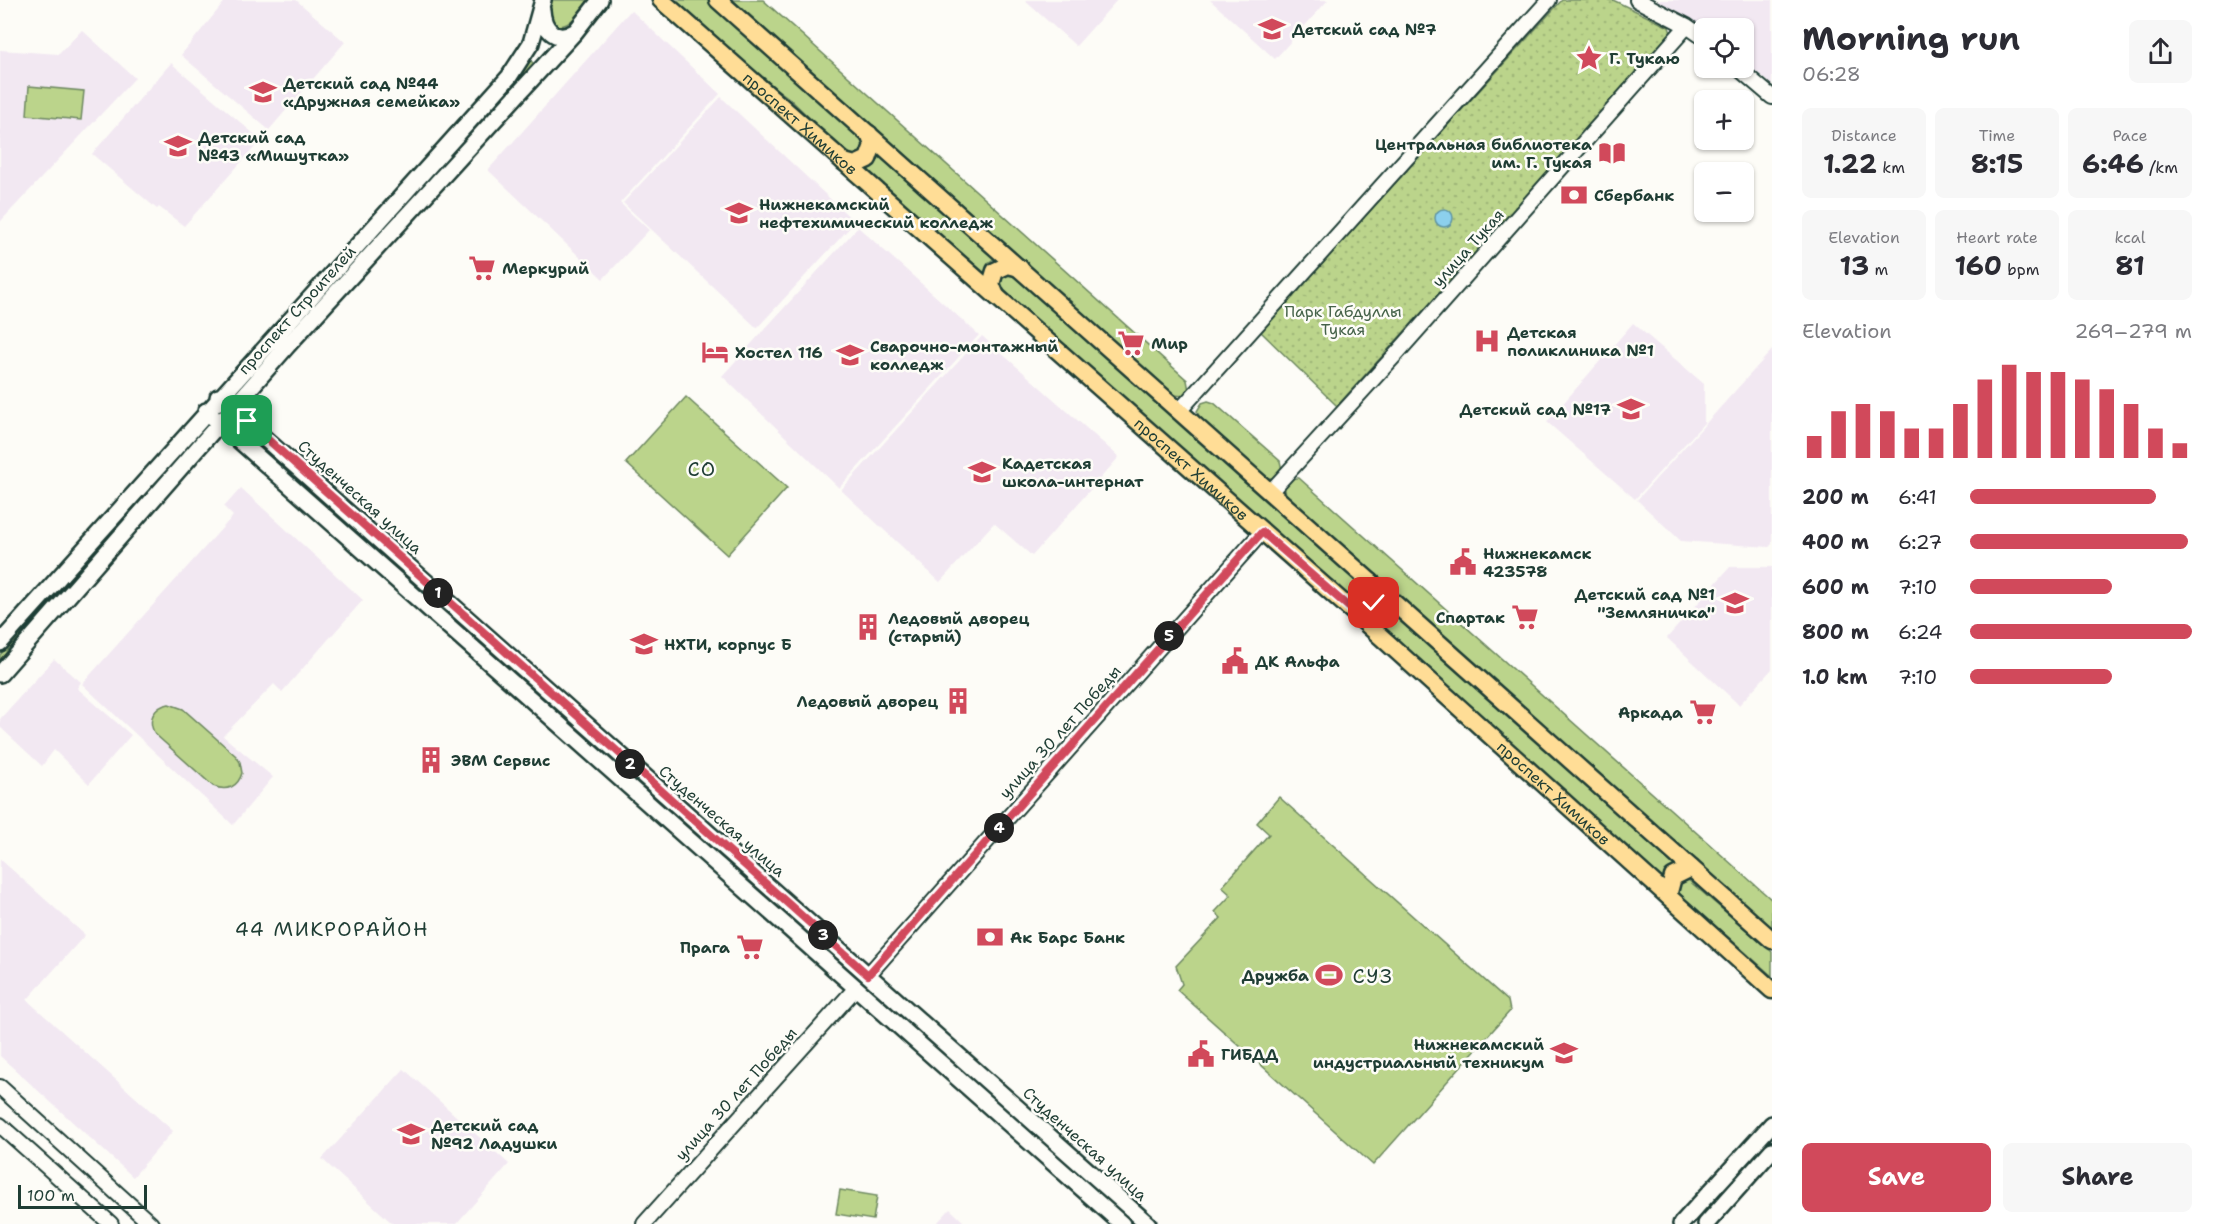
<!DOCTYPE html>
<html lang="en">
<head>
<meta charset="utf-8">
<style>
  body { margin:0; font-family:"Shantell Sans",sans-serif; background:#f7f7f7; color:#2b2b33; height:100vh; display:flex; flex-direction:column; font-size:22px; white-space:nowrap }
  * { box-sizing:border-box; margin:0 }
  p { font-size:20px; color:#7c7c81 }
  .icon { flex:none; width:33px; height:33px; fill:none; stroke:currentColor; stroke-width:2; stroke-linecap:round; stroke-linejoin:round }
  .map { position:relative; flex:1; overflow:hidden }
  .sheet { display:flex; flex-direction:column; background:#fff; width:450px }
  .sheet>* { flex:none }
  .controls { position:absolute; left:1694px; top:18px; display:grid; gap:12px }
  .controls a { display:grid; place-items:center; width:60px; height:60px; border-radius:9px; background:#fff; box-shadow:0 2px 4px #0004; font-size:30px }
  .scale { position:absolute; left:18px; bottom:15px; width:129px; box-sizing:border-box; padding-left:6px; border:3px solid #1f3d34; border-top:0; font-size:16px; line-height:21px; white-space:nowrap; color:#1f3d34; -webkit-text-stroke:4px #fdfcf7; paint-order:stroke }
  .pin { position:absolute; display:grid; place-items:center; width:51px; height:51px; color:#fff; margin:-26px; border-radius:12px; box-shadow:0 3px 9px #0006 }
  .km { position:absolute; width:30px; height:30px; margin:-15px; border-radius:50%; background:#222; color:#fff; font-size:16px; line-height:30px; text-align:center }
  .round { display:grid; place-items:center; flex:none; width:63px; height:63px; border-radius:9px; background:#f7f7f7 }
  .overview { display:flex; align-items:center; justify-content:space-between; height:102px; padding:0 30px }
  h1 { font-size:33px; font-weight:700; line-height:45px }
  .figures { display:grid; grid-template-columns:repeat(3,1fr); gap:9px; height:102px; padding:6px 30px }
  .figures div { display:grid; align-content:center; border-radius:9px; background:#f7f7f7; text-align:center }
  .figures b { font-size:26px; font-weight:700 }
  .figures small { font-size:16px; font-weight:400 }
  .figures p { font-size:16px }
  .chart { height:168px; padding:12px 30px }
  .chart p { display:flex; justify-content:space-between }
  .chart svg { width:100%; height:108px; margin-top:6px; stroke:#d1495b; stroke-width:6 }
  .primary-button { display:flex; gap:12px; margin-top:auto; padding:12px 30px }
  .primary-button a { flex:1; height:69px; border-radius:9px; background:#d1495b; color:#fff; font-size:24px; font-weight:700; line-height:69px; text-align:center }
  .primary-button a+a { background:#f7f7f7; color:#2b2b33 }
  ul { padding:0 30px; list-style:none; font-size:20px }
  li { display:grid; grid-template-columns:96px 72px 1fr; align-items:center; height:45px }
  li i { height:15px; border-radius:8px; background:#d1495b }
  main { display:flex; flex:1; min-height:0 }
  .map>svg:first-child { display:block }
  .built { fill:#f2e8f2 }
  .grass { fill:#bbd48b; stroke:#6d8860; stroke-width:1.5 }
  .park { fill:url(#park-dots); stroke:#6d8860; stroke-width:1.5 }
  .water { fill:#8cd0ed; stroke:#6095a3; stroke-width:1.5 }
  .lines { fill:none; stroke-linecap:round; stroke-linejoin:round }
  .tertiary-casing { stroke:#1f3d34; stroke-width:18 }
  .secondary-casing { stroke:#1f3d34; stroke-width:20 }
  .primary-casing { stroke:#1f3d34; stroke-width:21 }
  .tertiary { stroke:#fdfcf7; stroke-width:14 }
  .secondary { stroke:#fdfcf7; stroke-width:15 }
  .primary { stroke:#ffdd96; stroke-width:16 }
  .route-casing { stroke:#fff; stroke-width:12 }
  .route { stroke:#d1495b; stroke-width:8 }
  .labels { text-anchor:middle; dominant-baseline:central; stroke-width:5; stroke-linejoin:round; paint-order:stroke }
  .poi-label { font-size:16px; font-weight:bold; fill:#1f3d34; stroke:#fdfcf7; text-anchor:start }
  .street-label { font-size:16px; fill:#1f3d34; stroke:#fdfcf7 }
  .park-label { font-size:16px; fill:#46634a; stroke:#fdfcf7 }
  .quarter-label { font-size:20px; letter-spacing:1.5px; fill:#1f3d34; stroke:#fdfcf7 }
</style>
</head>
<body>
<main>
<div class="map">
<svg width="1772" height="1224" viewBox="0 0 1772 1224">
  <defs>
    <pattern id="park-dots" width="8" height="8" patternUnits="userSpaceOnUse" patternTransform="scale(1.5)"><rect width="8" height="8" fill="#bbd48b"/><path d="M2 2h.1M6 6h.1" fill="none" stroke="#a0b779" stroke-width="1.8" stroke-linecap="round"/></pattern>
  </defs>
  <rect width="100%" height="100%" fill="#fdfcf7"/>
  <filter id="ink" filterUnits="userSpaceOnUse"><feTurbulence type="fractalNoise" baseFrequency=".0167" numOctaves="2"/><feDisplacementMap in="SourceGraphic" scale="12" xChannelSelector="R" yChannelSelector="G"/><feConvolveMatrix kernelMatrix="1 2 1 2 8 2 1 2 1" color-interpolation-filters="sRGB"/></filter>
  <g filter="url(#ink)">
    <path class="built" d="M226 0H296L345 42 269 130 181 55Z
      M1024 0H1117L1076 46Z
      M1210 0H1328L1275 59Z
      M1653 0H1772V85L1743 60V28H1708Z
      M631 10 720 94 620 203 649 230 603 279 488 170Z
      M82 30 135 78 0 222V50L59 54Z
      M171 63 261 140 184 226 159 207 157 209 92 154Z
      M721 97 855 222 757 328 623 203Z
      M858 227 979 335 839 488 722 376Z
      M1633 323 1704 384V423L1635 499 1547 422Z
      M982 336 1119 457 1032 556 994 523 940 582 841 490Z
      M1772 350V544L1769 547 1681 541 1637 500Z
      M241 488 363 600 282 692 274 684 223 736 273 777 233 825 82 684 233 516 224 507Z
      M1730 567H1772V669L1739 705 1667 638Z
      M54 659 81 682 77 688 131 735 89 784 54 750 42 766 0 727V719Z
      M0 859 85 935 27 1000 173 1131 133 1177 0 1056Z
      M404 1069 509 1164 456 1224H393L322 1159Z
      M950 1209 966 1224H936Z"/>
    <path class="grass" d="M550 0H590C580 10 569 31 553 25L548 9Z
      M670 0H707L860 136 864 144 861 152 853 156 846 153 789 98 756 74Z
      M733 0H763L1187 380 1189 391 1184 396 1174 395Z
      M530 60 533 63 242 390 239 387Z
      M29 86 84 91 81 120 27 115Z
      M879 153 995 258 988 263 984 274 889 193 867 168 876 161Z
      M1011 271 1367 590 1364 598 1352 602 1000 291 996 278Z
      M686 397 787 488 727 555 626 463Z
      M1208 401 1214 403 1280 461 1282 470 1276 478H1266L1201 421 1197 411 1202 403Z
      M242 427 537 690 533 694 238 431Z
      M201 429 206 433 0 664V655Z
      M1299 478 1772 900V931L1288 497C1281 488 1287 477 1299 478Z
      M1382 601 1650 840 1675 867 1663 879 1368 617 1378 611Z
      M169 704 183 709 236 756 240 762 242 773C238 787 227 792 213 786L155 734C147 720 153 707 169 704Z
      M558 707 856 972 852 977 553 712Z
      M1279 797 1508 1001 1510 1011 1373 1165 1177 990 1182 984 1176 966 1221 918 1215 912 1231 895 1222 887 1269 834 1257 823Z
      M1687 879 1772 952V976L1673 888 1675 884Z
      M874 988 952 1057 948 1062 871 992Z
      M961 1064 1084 1175 1083 1178 1080 1179 956 1069Z
      M840 1190 877 1196 873 1220 836 1214Z"/>
    <path class="park" d="M1562 0H1613L1669 27 1672 36 1337 406 1260 331Z"/>
    <path class="water" d="M1435 218a9 9 0 1 1 18 0a9 9 0 1 1-18 0Z"/>
    <g class="lines">
      <defs>
        <path id="tertiary" d="M1637 0 1687 26 1704 38
          M1738 68 1772 97
          M1180 410 1549 0
          M1271 491 1398 352 1687 26
          M868 975 1262 532
          M0 1087 151 1224
          M0 1125 111 1224
          M644 1224 855 989"/>
        <path id="secondary" d="M542 10C543 28 555 44 574 32
          M218 397 1148 1224
          M206 411 1122 1224
          M0 643 509 77 531 43 543 0
          M0 674 288 345 575 32 600 0
          M1681 1224 1772 1124
          M1706 1224 1772 1150"/>
        <g id="primary">
          <path id="s1" d="M661 0 1348 607 1772 990"/>
          <path d="M718 0 1772 940"/>
          <path d="M844 162 855 165 868 159 873 145 869 134"/>
          <path d="M996 296 991 284 995 271 1008 265 1020 268"/>
          <path d="M1348 607 1360 612 1372 605 1376 593 1371 582"/>
          <path d="M1668 896 1673 877 1691 868"/>
        </g>
      </defs>
      <use href="#tertiary" class="tertiary-casing"/>
      <use href="#secondary" class="secondary-casing"/>
      <use href="#primary" class="primary-casing"/>
      <use href="#tertiary" class="tertiary"/>
      <use href="#secondary" class="secondary"/>
      <use href="#primary" class="primary"/>
    </g>
  </g>
  <g class="lines" filter="url(#ink)">
    <defs>
      <path id="route" d="M247 421 868 975 1262 532 1351 609 1364 611 1374 603"/>
    </defs>
    <use href="#route" class="route-casing"/>
    <use href="#route" class="route"/>
  </g>
  <defs>
    <symbol id="school-bare" viewBox="-9 -9 18 18"><path d="M0-5L7-2L0 1L-7-2ZM-4 1L0 2.5L4 1V4Q0 6-4 4Z" fill="#d1495b" stroke="#fdfcf7" stroke-width="2.5" paint-order="stroke"/></symbol>
    <symbol id="sight-bare" viewBox="-9 -9 18 18"><path d="M0-6L1.8-2.2L6-1.7L2.9 1.2L3.7 5.4L0 3.3L-3.7 5.4L-2.9 1.2L-6-1.7L-1.8-2.2Z" fill="#d1495b" stroke="#fdfcf7" stroke-width="2.5" paint-order="stroke"/></symbol>
    <symbol id="library-bare" viewBox="-9 -9 18 18"><path d="M-6-4Q-3-5.5-.7-3.5V5Q-3 3-6 4ZM6-4Q3-5.5 .7-3.5V5Q3 3 6 4Z" fill="#d1495b" stroke="#fdfcf7" stroke-width="2.5" paint-order="stroke"/></symbol>
    <symbol id="bank-bare" viewBox="-9 -9 18 18"><path d="M-6-4H6V4H-6ZM0-2.3a2.3 2.3 0 1 0 0 4.6a2.3 2.3 0 1 0 0-4.6Z" fill="#d1495b" stroke="#fdfcf7" stroke-width="2.5" paint-order="stroke"/></symbol>
    <symbol id="university-bare" viewBox="-9 -9 18 18"><path d="M0-5L7-2L0 1L-7-2ZM-4 1L0 2.5L4 1V4Q0 6-4 4Z" fill="#d1495b" stroke="#fdfcf7" stroke-width="2.5" paint-order="stroke"/></symbol>
    <symbol id="supermarket-bare" viewBox="-9 -9 18 18"><path d="M-6-5.5h2.5l.6 2H6L4.5 2H-2.5L-4.4-4H-6ZM-1.5 3.2a1.3 1.3 0 1 0 .1 0ZM3 3.2a1.3 1.3 0 1 0 .1 0Z" fill="#d1495b" stroke="#fdfcf7" stroke-width="2.5" paint-order="stroke"/></symbol>
    <symbol id="hospital-bare" viewBox="-9 -9 18 18"><path d="M-5-5h3v3.5h4V-5h3V5h-3V1.5h-4V5h-3Z" fill="#d1495b" stroke="#fdfcf7" stroke-width="2.5" paint-order="stroke"/></symbol>
    <symbol id="hotel-bare" viewBox="-9 -9 18 18"><path d="M-6-4.5h1.5V1H6V5H4.5V3h-9V5H-6ZM-4 0a1.8 1.8 0 1 1 3.6 0ZM.5 0V-2.5h3Q6-2.5 6 0Z" fill="#d1495b" stroke="#fdfcf7" stroke-width="2.5" paint-order="stroke"/></symbol>
    <symbol id="civic-bare" viewBox="-9 -9 18 18"><path d="M-.6-6.5H3V-4.5H.6V-3L4-1V1h2V6H-6V1h2V-1L-.6-3ZM-1.2 2.5V6h2.4V2.5Z" fill="#d1495b" stroke="#fdfcf7" stroke-width="2.5" paint-order="stroke"/></symbol>
    <symbol id="building-bare" viewBox="-9 -9 18 18"><path d="M-4-6H4V6H1V3H-1V6H-4ZM-2.5-4.3h1.7v1.8h-1.7ZM.8-4.3h1.7v1.8H.8ZM-2.5-1h1.7V.8h-1.7ZM.8-1h1.7V.8H.8Z" fill="#d1495b" stroke="#fdfcf7" stroke-width="2.5" paint-order="stroke"/></symbol>
    <symbol id="stadium-bare" viewBox="-9 -9 18 18"><path d="M0-5a6.5 5 0 1 0 0 10a6.5 5 0 1 0 0-10ZM-3.5-1.8h7v3.6h-7Z" fill="#d1495b" stroke="#fdfcf7" stroke-width="2.5" paint-order="stroke"/></symbol>
  </defs>
  <g fill-rule="evenodd">
    <use href="#school-bare" x="1253" y="10" width="38" height="38"/>
    <use href="#sight-bare" x="1570" y="39" width="38" height="38"/>
    <use href="#school-bare" x="244" y="73" width="38" height="38"/>
    <use href="#school-bare" x="159" y="127" width="38" height="38"/>
    <use href="#library-bare" x="1593" y="134" width="38" height="38"/>
    <use href="#bank-bare" x="1555" y="176" width="38" height="38"/>
    <use href="#university-bare" x="720" y="194" width="38" height="38"/>
    <use href="#supermarket-bare" x="463" y="249" width="38" height="38"/>
    <use href="#hospital-bare" x="1468" y="322" width="38" height="38"/>
    <use href="#supermarket-bare" x="1112" y="324" width="38" height="38"/>
    <use href="#hotel-bare" x="696" y="333" width="38" height="38"/>
    <use href="#university-bare" x="831" y="336" width="38" height="38"/>
    <use href="#school-bare" x="1612" y="390" width="38" height="38"/>
    <use href="#school-bare" x="963" y="453" width="38" height="38"/>
    <use href="#civic-bare" x="1444" y="543" width="38" height="38"/>
    <use href="#school-bare" x="1716" y="584" width="38" height="38"/>
    <use href="#supermarket-bare" x="1506" y="598" width="38" height="38"/>
    <use href="#building-bare" x="849" y="608" width="38" height="38"/>
    <use href="#university-bare" x="625" y="625" width="38" height="38"/>
    <use href="#civic-bare" x="1216" y="642" width="38" height="38"/>
    <use href="#building-bare" x="939" y="682" width="38" height="38"/>
    <use href="#supermarket-bare" x="1684" y="693" width="38" height="38"/>
    <use href="#building-bare" x="412" y="741" width="38" height="38"/>
    <use href="#bank-bare" x="971" y="918" width="38" height="38"/>
    <use href="#supermarket-bare" x="731" y="928" width="38" height="38"/>
    <use href="#stadium-bare" x="1310" y="956" width="38" height="38"/>
    <use href="#university-bare" x="1545" y="1034" width="38" height="38"/>
    <use href="#civic-bare" x="1182" y="1035" width="38" height="38"/>
    <use href="#school-bare" x="392" y="1115" width="38" height="38"/>
  </g>
  <g class="labels">
    <g class="poi-label">
      <text x="1292" y="29">Детский сад №7</text>
      <text x="1609" y="58">Г. Тукаю</text>
      <text x="283" y="83">Детский сад №44<tspan x="283" dy="18">«Дружная семейка»</tspan></text>
      <text x="198" y="137">Детский сад<tspan x="198" dy="18">№43 «Мишутка»</tspan></text>
      <text x="1592" y="144" text-anchor="end">Центральная библиотека<tspan x="1592" dy="18">им. Г. Тукая</tspan></text>
      <text x="1594" y="195">Сбербанк</text>
      <text x="759" y="204">Нижнекамский<tspan x="759" dy="18">нефтехимический колледж</tspan></text>
      <text x="502" y="268">Меркурий</text>
      <text x="1507" y="332">Детская<tspan x="1507" dy="18">поликлиника №1</tspan></text>
      <text x="1151" y="343">Мир</text>
      <text x="870" y="346">Сварочно-монтажный<tspan x="870" dy="18">колледж</tspan></text>
      <text x="735" y="352">Хостел 116</text>
      <text x="1611" y="409" text-anchor="end">Детский сад №17</text>
      <text x="1002" y="463">Кадетская<tspan x="1002" dy="18">школа-интернат</tspan></text>
      <text x="1483" y="553">Нижнекамск<tspan x="1483" dy="18">423578</tspan></text>
      <text x="1715" y="594" text-anchor="end">Детский сад №1<tspan x="1715" dy="18">"Земляничка"</tspan></text>
      <text x="1505" y="617" text-anchor="end">Спартак</text>
      <text x="888" y="618">Ледовый дворец<tspan x="888" dy="18">(старый)</tspan></text>
      <text x="664" y="644">НХТИ, корпус Б</text>
      <text x="1255" y="661">ДК Альфа</text>
      <text x="938" y="701" text-anchor="end">Ледовый дворец</text>
      <text x="1683" y="712" text-anchor="end">Аркада</text>
      <text x="451" y="760">ЭВМ Сервис</text>
      <text x="1010" y="937">Ак Барс Банк</text>
      <text x="730" y="947" text-anchor="end">Прага</text>
      <text x="1309" y="975" text-anchor="end">Дружба</text>
      <text x="1544" y="1044" text-anchor="end">Нижнекамский<tspan x="1544" dy="18">индустриальный техникум</tspan></text>
      <text x="1221" y="1054">ГИБДД</text>
      <text x="431" y="1125">Детский сад<tspan x="431" dy="18">№92 Ладушки</tspan></text>
    </g>
    <g class="street-label">
      <text stroke="none"><textPath href="#s1" startOffset="186">проспект Химиков</textPath></text>
      <text transform="translate(1468 248) rotate(-48)">улица Тукая</text>
      <text transform="translate(297 310) rotate(-48)">проспект Строителей</text>
      <text stroke="none"><textPath href="#s1" startOffset="708">проспект Химиков</textPath></text>
      <text transform="translate(360 497) rotate(42)">Студенческая улица</text>
      <text transform="translate(1060 732) rotate(-48)">улица 30 лет Победы</text>
      <text stroke="none"><textPath href="#s1" startOffset="1194">проспект Химиков</textPath></text>
      <text transform="translate(722 821) rotate(41)">Студенческая улица</text>
      <text transform="translate(736 1094) rotate(-48)">улица 30 лет Победы</text>
      <text transform="translate(1085 1144) rotate(42)">Студенческая улица</text>
    </g>
    <g class="park-label">
      <text x="1343" y="311">Парк Габдуллы<tspan x="1343" dy="18">Тукая</tspan></text>
    </g>
    <g class="quarter-label">
      <text x="702" y="469">СО</text>
      <text x="332" y="929">44 МИКРОРАЙОН</text>
      <text x="1373" y="976">СУЗ</text>
    </g>
  </g>
</svg>
<div class="controls">
<a><svg class="icon" aria-label="locate" viewBox="0 0 24 24"><circle cx="12" cy="12" r="6"/><path d="M12 2v4M12 18v4M2 12h4M18 12h4"/></svg></a>
<a>+</a>
<a>−</a>
</div>
<div class="scale">100 m</div>
<div class="pin" style="left:247px;top:421px;background:#1e9e55"><svg class="icon" aria-label="arrive" viewBox="0 0 24 24"><path d="M6 21V4h12l-3 4 3 4H6"/></svg></div>
<div class="pin" style="left:1374px;top:603px;background:#d93025"><svg class="icon" aria-label="check" viewBox="0 0 24 24"><path d="M5 12l5 5 9-10"/></svg></div>
<b class="km" style="left:438px;top:593px">1</b>
<b class="km" style="left:630px;top:764px">2</b>
<b class="km" style="left:823px;top:935px">3</b>
<b class="km" style="left:999px;top:828px">4</b>
<b class="km" style="left:1169px;top:636px">5</b>
</div>
<section class="sheet">
<div class="overview"><div><h1>Morning run</h1><p>06:28</p></div><a class="round"><svg class="icon" aria-label="share" viewBox="0 0 24 24"><path d="M12 15V3M7 8l5-5 5 5M5 13v7h14v-7"/></svg></a></div>
<div class="figures">
<div><p>Distance</p><b>1.22<small> km</small></b></div>
<div><p>Time</p><b>8:15</b></div>
<div><p>Pace</p><b>6:46<small> /km</small></b></div>
</div>
<div class="figures">
<div><p>Elevation</p><b>13<small> m</small></b></div>
<div><p>Heart rate</p><b>160<small> bpm</small></b></div>
<div><p>kcal</p><b>81</b></div>
</div>
<div class="chart"><p><span>Elevation</span>269–279 m</p>
<svg viewBox="0 0 160 44" preserveAspectRatio="none"><path d="M5 44V35M15 44V25M25 44V22M35 44V25M45 44V32M55 44V32M65 44V22M75 44V12M85 44V6M95 44V9M105 44V9M115 44V12M125 44V16M135 44V22M145 44V32M155 44V38"/></svg>
</div>
<ul>
<li><b>200 m</b>6:41<i style="width:84%"></i></li>
<li><b>400 m</b>6:27<i style="width:98%"></i></li>
<li><b>600 m</b>7:10<i style="width:64%"></i></li>
<li><b>800 m</b>6:24<i style="width:100%"></i></li>
<li><b>1.0 km</b>7:10<i style="width:64%"></i></li>
</ul>
<div class="primary-button"><a>Save</a><a>Share</a></div>
</section>
</main>
</body>
</html>
